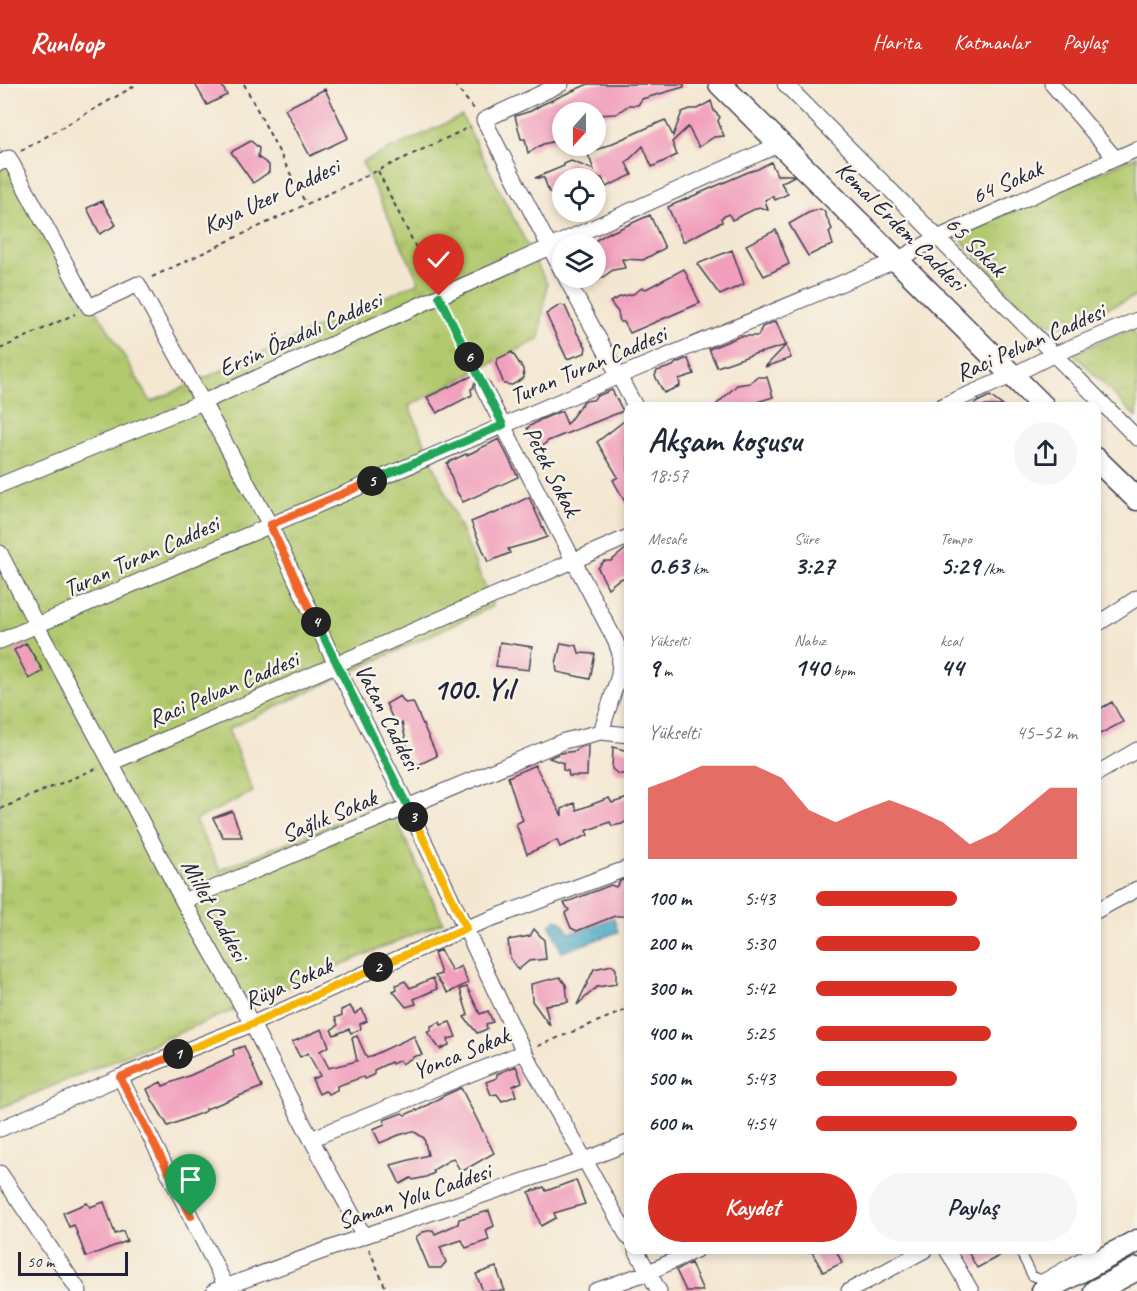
<!DOCTYPE html>
<html lang="tr">
<head>
<meta charset="utf-8">
<style>
  body { margin:0; font-family:Caveat,sans-serif; background:#f6f6f7; color:#1f2937; height:100vh; display:flex; flex-direction:column; font-size:22px; white-space:nowrap }
  * { box-sizing:border-box; margin:0 }
  p { font-size:20px; color:#747a83 }
  .icon { flex:none; width:33px; height:33px; fill:none; stroke:currentColor; stroke-width:2; stroke-linecap:round; stroke-linejoin:round }
  .map { position:relative; flex:1; overflow:hidden }
  .side { position:absolute; left:624px; top:318px; width:477px; height:852px; display:flex; flex-direction:column; background:#fff; border-radius:12px; box-shadow:0 3px 9px #0003 }
  .side>* { flex:none }
  .needle { width:39px; rotate:201deg }
  .controls { position:absolute; left:552px; top:18px; display:grid; gap:12px }
  .controls a { display:grid; place-items:center; width:54px; height:54px; border-radius:50%; background:#fff; box-shadow:0 3px 9px #0003; font-size:30px }
  .scale { position:absolute; left:18px; bottom:15px; width:110px; box-sizing:border-box; padding-left:6px; border:3px solid #22223b; border-top:0; font-size:16px; line-height:21px; white-space:nowrap; color:#22223b; -webkit-text-stroke:4px #f7f3e8; paint-order:stroke }
  .pin { position:absolute; display:grid; place-items:center; width:51px; height:51px; color:#fff; margin:-62px -26px; border-radius:50% 50% 50% 0; rotate:-45deg; box-shadow:0 0 6px #0007 }
  .pin .icon { rotate:45deg }
  .km { position:absolute; width:30px; height:30px; margin:-15px; border-radius:50%; background:#222; color:#fff; font-size:16px; line-height:30px; text-align:center }
  .round { display:grid; place-items:center; flex:none; width:63px; height:63px; border-radius:32px; background:#f6f6f7 }
  .overview { display:flex; align-items:center; justify-content:space-between; height:102px; padding:0 24px }
  h1 { font-size:33px; font-weight:800; line-height:45px }
  .figures { display:grid; grid-template-columns:repeat(3,1fr); gap:9px; height:102px; padding:6px 24px }
  .figures div { display:grid; align-content:center }
  .figures b { font-size:26px; font-weight:800 }
  .figures small { font-size:16px; font-weight:400 }
  .figures p { font-size:16px }
  .chart { height:168px; padding:12px 24px }
  .chart p { display:flex; justify-content:space-between }
  .chart svg { width:100%; height:108px; margin-top:6px; fill:#d93025; opacity:.7 }
  .action { display:flex; gap:12px; margin-top:auto; padding:12px 24px }
  .action a { flex:1; height:69px; border-radius:36px; background:#d93025; color:#fff; font-size:24px; font-weight:800; line-height:69px; text-align:center }
  .action a+a { background:#f6f6f7; color:#1f2937 }
  ul { padding:0 24px; list-style:none; font-size:20px }
  li { display:grid; grid-template-columns:96px 72px 1fr; align-items:center; height:45px }
  li i { height:15px; border-radius:8px; background:#d93025 }
  header { display:flex; align-items:center; gap:36px; box-sizing:border-box; height:84px; padding:0 30px; background:#d93025; color:#fff }
  header strong { font-size:28px }
  nav { display:flex; gap:33px; margin-inline-start:auto; font-size:21px }
  .map>svg:first-child { display:block }
  .grass { fill:url(#grass-tufts); stroke:#6a7654; stroke-width:1.5 }
  .water { fill:url(#water-ripples); stroke:#336480; stroke-width:1.5 }
  .building { fill:#f19fbc }
  .lines { fill:none; stroke-linecap:round; stroke-linejoin:round }
  .lane-casing { stroke:#424052; stroke-width:10 }
  .street-casing { stroke:#424052; stroke-width:17 }
  .primary-casing { stroke:#424052; stroke-width:25 }
  .path { stroke:#424052; stroke-width:2; stroke-dasharray:4.5 4.5; stroke-linecap:butt }
  .lane { stroke:#fff; stroke-width:8 }
  .street { stroke:#fff; stroke-width:15 }
  .primary { stroke:#fff; stroke-width:22 }
  .split-1-casing { stroke:#fff; stroke-width:12 }
  .split-2-casing { stroke:#fff; stroke-width:12 }
  .split-3-casing { stroke:#fff; stroke-width:12 }
  .split-4-casing { stroke:#fff; stroke-width:12 }
  .split-5-casing { stroke:#fff; stroke-width:12 }
  .split-6-casing { stroke:#fff; stroke-width:12 }
  .split-7-casing { stroke:#fff; stroke-width:12 }
  .split-1 { stroke:#f0652b; stroke-width:8 }
  .split-2 { stroke:#f5b400; stroke-width:8 }
  .split-3 { stroke:#f5b400; stroke-width:8 }
  .split-4 { stroke:#22a559; stroke-width:8 }
  .split-5 { stroke:#f0652b; stroke-width:8 }
  .split-6 { stroke:#22a559; stroke-width:8 }
  .split-7 { stroke:#22a559; stroke-width:8 }
  .labels { text-anchor:middle; dominant-baseline:central; stroke-width:5; stroke-linejoin:round; paint-order:stroke }
  .street-label { font-size:24px; fill:#22223b; stroke:#f7f3e8 }
  .district-label { font-size:30px; font-weight:bold; fill:#22223b; stroke:#f7f3e8 }
</style>
</head>
<body>
<header>
<strong>Runloop</strong>
<nav><a>Harita</a><a>Katmanlar</a><a>Paylaş</a></nav>
</header>
<div class="map">
<svg width="1137" height="1207" viewBox="0 0 1137 1207">
  <defs>
    <pattern id="grass-tufts" width="24" height="20" patternUnits="userSpaceOnUse" patternTransform="scale(1.5)"><rect width="24" height="20" fill="#b2c96e"/><path d="M3 7l-1-3M5 7V3M7 7l1-3M15 17l-1-3M17 17v-4M19 17l1-3" fill="none" stroke="#99ac60"/></pattern>
    <pattern id="water-ripples" width="26" height="14" patternUnits="userSpaceOnUse" patternTransform="scale(1.5)"><rect width="26" height="14" fill="#44a7c4"/><path d="M2 4q2-2 4 0t4 0M15 11q2-2 4 0t4 0" fill="none" stroke="#3888a0"/></pattern>
  </defs>
  <rect width="100%" height="100%" fill="#f7f3e8"/>
  <filter id="ink" filterUnits="userSpaceOnUse"><feTurbulence type="fractalNoise" baseFrequency=".0167" numOctaves="2"/><feDisplacementMap in="SourceGraphic" scale="12" xChannelSelector="R" yChannelSelector="G"/><feConvolveMatrix kernelMatrix="1 2 1 2 8 2 1 2 1" color-interpolation-filters="sRGB"/></filter>
  <filter id="wash" filterUnits="userSpaceOnUse"><feTurbulence type="fractalNoise" baseFrequency=".008" numOctaves="4" result="noise"/><feDisplacementMap in="SourceGraphic" scale="24" xChannelSelector="R" yChannelSelector="G"/><feGaussianBlur stdDeviation="1.35" result="paint"/><feColorMatrix in="noise" values="0 0 0 0 0 0 0 0 0 0 0 0 0 0 0 0 0 1.4 0 .05"/><feComposite in="paint" operator="in"/></filter>
  <g filter="url(#wash)">
    <rect width="100%" height="100%" fill="#f4e7d1"/>
    <path class="grass" d="M462 32 547 200 539 255 409 322 493 522 228 645 253 708 195 736 220 786 388 717 443 838 0 1024V62L151 318 419 198 362 78Z
      M1137 72V212L1062 242 1041 238 1021 220 998 197 964 159 960 150Z
      M1132 244 1137 256V334L1073 269Z"/>
    <path class="water" d="M556 835C564 837 565 843 569 849L575 847 576 848 614 834 618 848 562 868 550 842Z"/>
    <g id="blocks">
      <path class="building" d="M195 0H221L227 11 207 21Z
        M588 0H684V3L642 15 638 21H629L616 30 596 31V28H562V47L556 57 543 60 528 69 525 55H521L515 32 531 27 541 21Z
        M325 5 348 54 310 72 285 25Z
        M711 17 714 27 720 33 718 37 724 52 714 53 699 63 688 43 672 58 677 71 652 83 643 62 626 79 632 91 606 103 602 94H562V113L549 108 544 94H535L564 82V80L571 77 594 86 588 70 665 36 673 52 682 28 690 25H697Z
        M251 57 259 64 258 73 269 81V88L253 99 231 68Z
        M771 78 777 91H792L794 92 781 99 788 110 775 116 773 112 765 116 768 126 759 123 732 136 729 130 721 134 722 138 683 158 668 123 748 88 758 85Z
        M102 117 116 141 100 150 87 124Z
        M820 125 824 127 832 145 829 148 833 161 822 165 808 172 789 140 808 129Z
        M650 131 665 164 643 176 622 175 625 184 613 186 596 198V156L610 148V149Z
        M776 146 789 180 764 192 746 161Z
        M732 166 744 200 720 211 697 180Z
        M684 185 700 219 630 249 624 238H620L618 228 610 218 620 213 633 210 642 204 646 205Z
        M560 221 565 222 577 249 586 263 585 269 567 275 546 230Z
        M776 237 791 274 765 283 786 261 760 269V268L717 283 709 265 741 252H758L762 243Z
        M512 268 523 285 524 294 512 301 504 300 496 280 497 275Z
        M685 275H688L694 290 679 295 680 302 664 309 655 292 657 287 673 282 676 279Z
        M474 291 477 296 475 298 473 304 471 305 472 311 437 329 427 313Z
        M756 293H767L773 313 745 322H715L737 301 750 299Z
        M612 306 623 327 548 357 539 365 527 344 540 336 559 328H562L567 340 584 317 593 316 597 312Z
        M990 312 1003 322H971L979 317Z
        M628 334V423L613 396 618 393 597 358Z
        M499 355 518 393 463 418 455 405 447 379 466 370 467 371Z
        M529 413 547 453 533 458 508 465 510 469 488 478 471 438 493 429 494 430Z
        M628 463V492L618 496 608 504 598 484 604 477H611Z
        M500 558 532 563 529 586 496 582Z
        M26 559 43 587 29 595 14 566Z
        M561 559 577 562 579 569 595 570 590 595 557 588 556 579Z
        M400 612 405 619 413 618 437 672 418 681 409 671 402 639 396 642 386 620Z
        M1112 618 1123 638 1096 652V627Z
        M588 661 587 692H569L568 687 563 686V679L549 674 560 669 576 667 578 664Z
        M613 663 628 667V690H618L612 685Z
        M535 681 562 732V725L574 719 577 726 609 714 612 719 628 714V736L622 740 612 742 610 738 586 747 588 751 560 763 557 756 527 770 516 740 523 736 517 722 508 693Z
        M232 727 242 753H223L213 734Z
        M628 794V832H615L577 847 571 844 565 829 569 826 564 819 611 801 616 803 620 797Z
        M534 845 544 856 546 875 529 877 518 886 510 874 508 856 530 852Z
        M440 866 452 887 461 882 468 899 448 909 435 892 441 890 434 869Z
        M612 881 616 885V900L597 903 577 921 594 885Z
        M560 893 566 901 568 918 545 921 550 942 532 917 531 900Z
        M433 894 437 905 414 915 416 920 406 923 393 907 397 905 396 901 405 897 410 904Z
        M467 903 480 930 488 927 493 938 486 940 487 945 477 949 464 933 468 931 460 905Z
        M350 922 355 930 362 925 367 937 360 940 361 945 351 949 349 945 334 951 331 946 338 941 335 934 342 931 341 926Z
        M440 938 441 941 450 938 456 953 448 955 449 961 440 965 427 948 431 947V942Z
        M322 945 329 962 320 967 329 984 357 977 352 954 357 952 367 974 414 952 422 971 415 972 402 980 400 976 392 980 391 978 374 986V991L365 995 363 993 337 1002V1006L329 1010 325 1007 319 1010 312 995 320 992 308 969 300 973 292 958Z
        M244 962 262 1003 206 1025V1027L168 1042 151 1014 147 1005 161 998 163 1002 191 991 234 971 233 966Z
        M516 982 522 998 513 1002 516 1012 502 1017 497 1010 491 1011 486 998 497 994V990Z
        M461 1004 494 1069 461 1088 453 1074 433 1086 434 1089 426 1093 413 1096 411 1094 400 1100 391 1081 428 1071 424 1054 413 1047 399 1051 380 1059 373 1045 385 1040 384 1036 402 1029 405 1031 416 1026 417 1027 445 1011Z
        M576 1096 585 1120 554 1129 556 1134 541 1142 529 1108 544 1103 546 1107Z
        M104 1118 115 1150 123 1147 127 1157 86 1173 74 1141 69 1143 63 1129 87 1119 90 1123Z
        M489 1127 494 1142 486 1146 489 1156 466 1164 462 1156 440 1163 446 1178 441 1184H429L416 1153 423 1148 433 1146 435 1150 458 1140 459 1135Z
        M811 1166H836L842 1179 823 1188Z
        M967 1166H1010L977 1184Z
        M691 1179 703 1207H686L676 1186Z
        M496 1183 505 1207H483L476 1190Z"/>
    </g>
  </g>
  <g filter="url(#ink)">
    <use href="#blocks" fill-opacity="0" stroke="#424052" stroke-width="1.5"/>
    <g class="lines">
      <defs>
        <path id="lane" d="M1019 1166 1032 1192 1041 1195 1092 1166"/>
        <path id="street" d="M561 0 484 36 562 187
          M785 0 1137 354
          M1052 0 1115 74
          M0 79 9 74 89 223 138 200 270 441 336 581 408 723 524 968 628 1153
          M566 194 635 322
          M483 303 616 558 620 570 619 591 601 648
          M942 322 1011 292 1053 271 1137 236
          M0 401 203 318 780 60
          M0 469 37 542 111 679 183 817 252 940 311 1055 364 1152
          M1096 541 1137 514
          M0 557 619 292 897 176 937 154 1137 65
          M111 679 628 453
          M1096 690 1137 666
          M183 817 564 657 601 648 628 651
          M1096 827 1137 805
          M120 993 226 1202
          M0 1045 120 993 252 940 466 844 628 784
          M311 1055 524 968
          M0 1089 79 1207
          M636 1166 659 1207
          M947 1166 971 1207
          M214 1207 364 1152 585 1076 628 1059
          M595 1207 649 1188 696 1166
          M849 1207 925 1166"/>
        <path id="primary" d="M720 0 1043 322
          M1096 375 1137 415
          M1043 1207 1137 1157
          M1095 1207 1137 1185"/>
      </defs>
      <use href="#lane" class="lane-casing"/>
      <use href="#street" class="street-casing"/>
      <use href="#primary" class="primary-casing"/>
      <path class="path" d="M244 0 306 120
        M454 0 475 26
        M21 67 138 0
        M378 87 434 200
        M152 193 470 43
        M445 224 477 289
        M0 265 75 230
        M0 725 97 684
        M538 962 628 925
        M369 1165 387 1207"/>
      <use href="#lane" class="lane"/>
      <use href="#street" class="street"/>
      <use href="#primary" class="primary"/>
    </g>
  </g>
  <g class="lines" filter="url(#ink)">
    <defs>
      <path id="split-1" d="M178 970 120 993 191 1132"/>
      <path id="split-2" d="M178 970 252 940 378 883"/>
      <path id="split-3" d="M378 883 466 844 413 733"/>
      <path id="split-4" d="M316 538 413 733"/>
      <path id="split-5" d="M316 538 270 441 372 397"/>
      <path id="split-6" d="M372 397 503 341 469 273"/>
      <path id="split-7" d="M439 212 469 273"/>
    </defs>
    <use href="#split-1" class="split-1-casing"/>
    <use href="#split-2" class="split-2-casing"/>
    <use href="#split-3" class="split-3-casing"/>
    <use href="#split-4" class="split-4-casing"/>
    <use href="#split-5" class="split-5-casing"/>
    <use href="#split-6" class="split-6-casing"/>
    <use href="#split-7" class="split-7-casing"/>
    <use href="#split-1" class="split-1"/>
    <use href="#split-2" class="split-2"/>
    <use href="#split-3" class="split-3"/>
    <use href="#split-4" class="split-4"/>
    <use href="#split-5" class="split-5"/>
    <use href="#split-6" class="split-6"/>
    <use href="#split-7" class="split-7"/>
  </g>
  <g class="labels">
    <g class="street-label">
      <text transform="translate(1007 98) rotate(-24)">64 Sokak</text>
      <text transform="translate(271 112) rotate(-25)">Kaya Uzer Caddesi</text>
      <text transform="translate(901 142) rotate(45)">Kemal Erdem Caddesi</text>
      <text transform="translate(976 162) rotate(45)">65 Sokak</text>
      <text transform="translate(300 250) rotate(-24)">Ersin Özadalı Caddesi</text>
      <text transform="translate(1030 258) rotate(-24)">Raci Pelvan Caddesi</text>
      <text transform="translate(588 281) rotate(-23)">Turan Turan Caddesi</text>
      <text transform="translate(552 387) rotate(63)">Petek Sokak</text>
      <text transform="translate(141 472) rotate(-24)">Turan Turan Caddesi</text>
      <text transform="translate(223 605) rotate(-23)">Raci Pelvan Caddesi</text>
      <text transform="translate(388 633) rotate(63)">Vatan Caddesi</text>
      <text transform="translate(329 732) rotate(-23)">Sağlık Sokak</text>
      <text transform="translate(215 826) rotate(61)">Millet Caddesi</text>
      <text transform="translate(288 899) rotate(-24)">Rüya Sokak</text>
      <text transform="translate(461 969) rotate(-22)">Yonca Sokak</text>
      <text transform="translate(414 1112) rotate(-19)">Saman Yolu Caddesi</text>
    </g>
    <g class="district-label">
      <text x="473" y="605">100. Yıl</text>
    </g>
  </g>
</svg>
<div class="controls">
<a><svg class="needle" viewBox="-14 -14 28 28"><path d="M0-13l5 13h-10z" fill="#e53935"/><path d="M0 13l5-13h-10z" fill="#747a83"/></svg></a>
<a><svg class="icon" aria-label="locate" viewBox="0 0 24 24"><circle cx="12" cy="12" r="6"/><path d="M12 2v4M12 18v4M2 12h4M18 12h4"/></svg></a>
<a><svg class="icon" aria-label="layers" viewBox="0 0 24 24"><path d="M12 4l9 5-9 5-9-5zM3 14l9 5 9-5"/></svg></a>
</div>
<div class="scale">50 m</div>
<div class="pin" style="left:191px;top:1132px;background:#1e9e55"><svg class="icon" aria-label="arrive" viewBox="0 0 24 24"><path d="M6 21V4h12l-3 4 3 4H6"/></svg></div>
<div class="pin" style="left:439px;top:212px;background:#d93025"><svg class="icon" aria-label="check" viewBox="0 0 24 24"><path d="M5 12l5 5 9-10"/></svg></div>
<b class="km" style="left:178px;top:970px">1</b>
<b class="km" style="left:378px;top:883px">2</b>
<b class="km" style="left:413px;top:733px">3</b>
<b class="km" style="left:316px;top:538px">4</b>
<b class="km" style="left:372px;top:397px">5</b>
<b class="km" style="left:469px;top:273px">6</b>
<section class="side">
<div class="overview"><div><h1>Akşam koşusu</h1><p>18:57</p></div><a class="round"><svg class="icon" aria-label="share" viewBox="0 0 24 24"><path d="M12 15V3M7 8l5-5 5 5M5 13v7h14v-7"/></svg></a></div>
<div class="figures">
<div><p>Mesafe</p><b>0.63<small> km</small></b></div>
<div><p>Süre</p><b>3:27</b></div>
<div><p>Tempo</p><b>5:29<small> /km</small></b></div>
</div>
<div class="figures">
<div><p>Yükselti</p><b>9<small> m</small></b></div>
<div><p>Nabız</p><b>140<small> bpm</small></b></div>
<div><p>kcal</p><b>44</b></div>
</div>
<div class="chart"><p><span>Yükselti</span>45–52 m</p>
<svg viewBox="0 0 160 44" preserveAspectRatio="none"><path d="M0 44V15L10 11L20 6L30 6L40 6L50 11L60 24L70 29L80 24L90 20L100 24L110 29L120 38L130 33L140 24L150 15L160 15V44z"/></svg>
</div>
<ul>
<li><b>100 m</b>5:43<i style="width:54%"></i></li>
<li><b>200 m</b>5:30<i style="width:63%"></i></li>
<li><b>300 m</b>5:42<i style="width:54%"></i></li>
<li><b>400 m</b>5:25<i style="width:67%"></i></li>
<li><b>500 m</b>5:43<i style="width:54%"></i></li>
<li><b>600 m</b>4:54<i style="width:100%"></i></li>
</ul>
<div class="action"><a>Kaydet</a><a>Paylaş</a></div>
</section>
</div>
</body>
</html>
